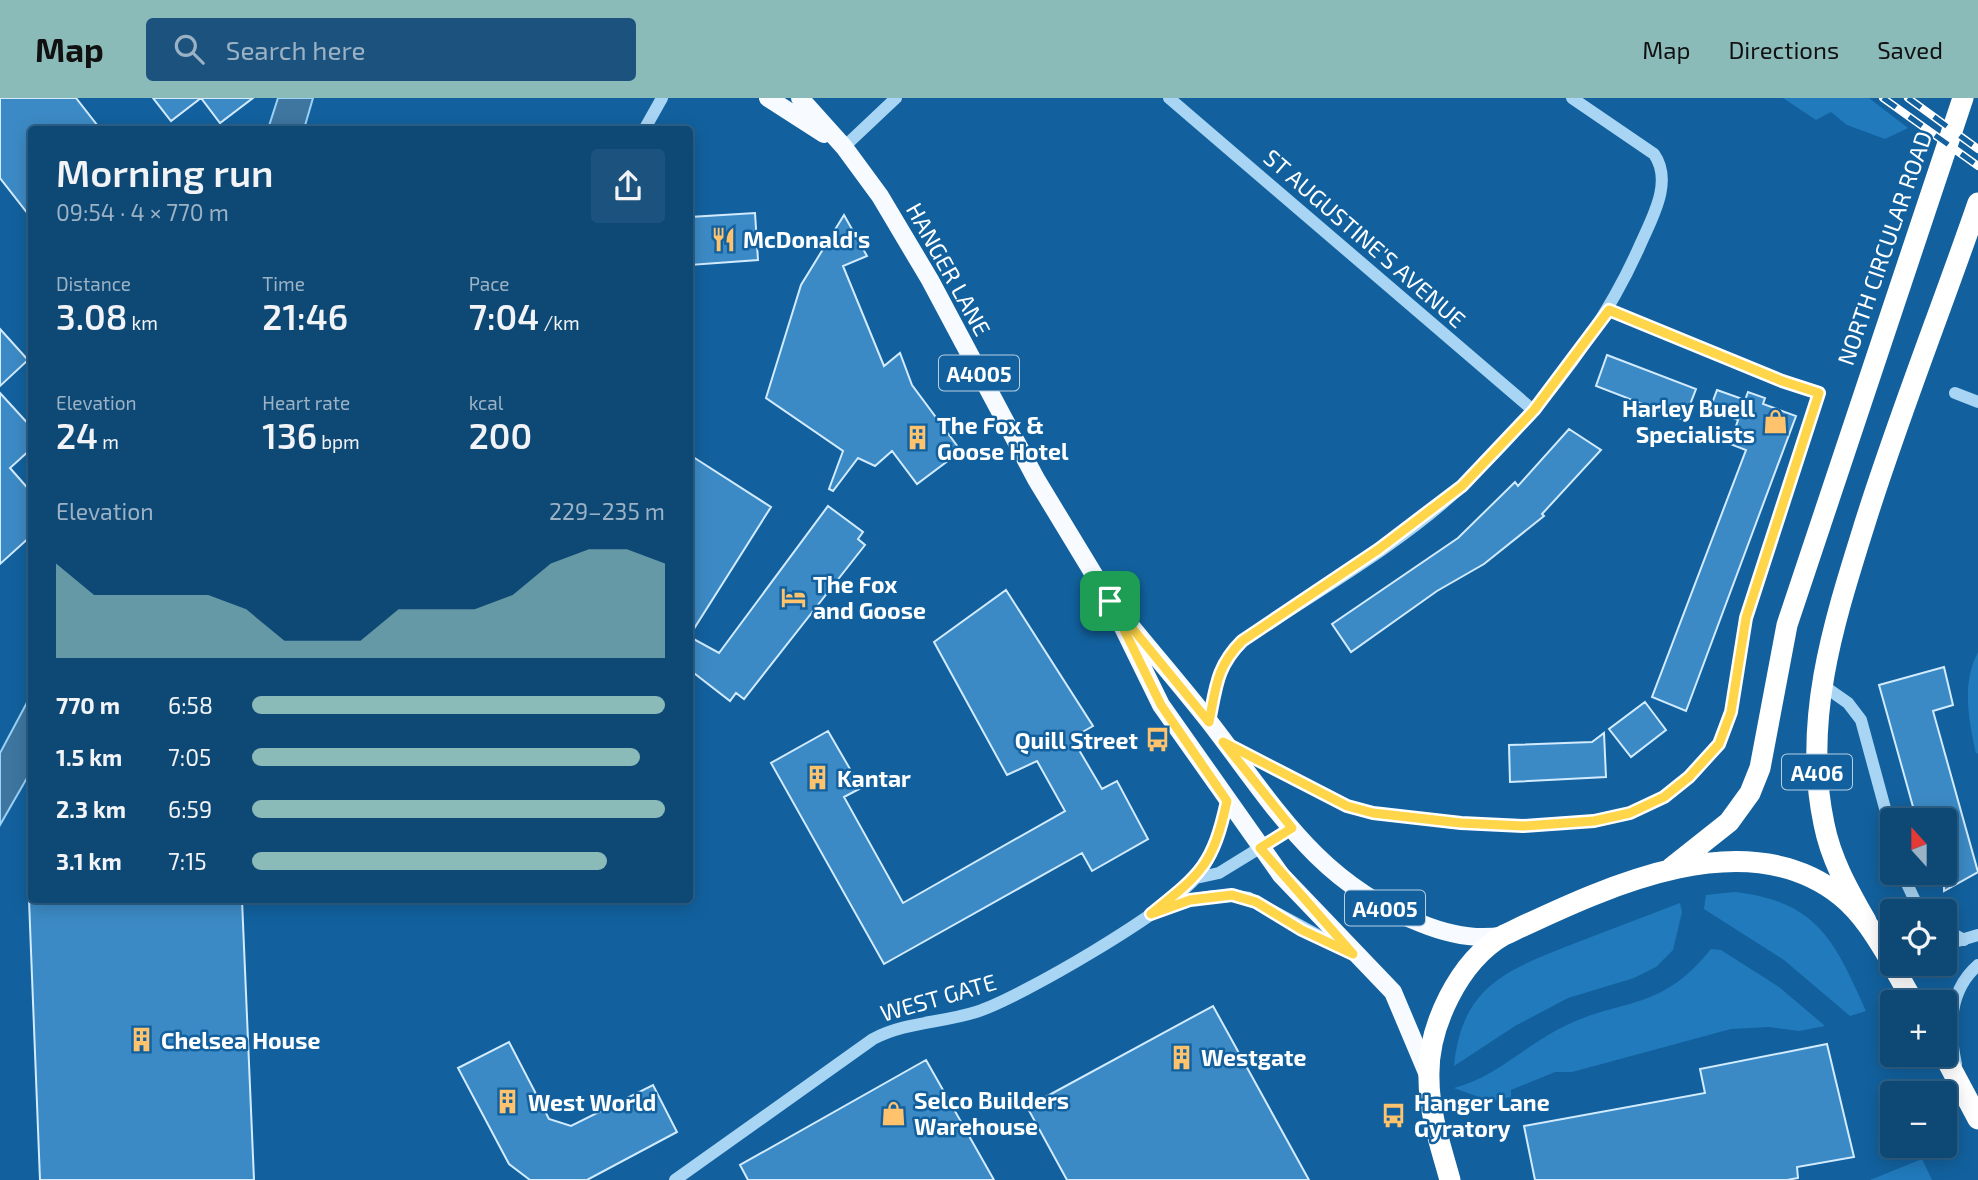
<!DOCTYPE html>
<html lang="en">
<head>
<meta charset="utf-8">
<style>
  body { margin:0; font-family:"Exo 2",sans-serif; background:#1c537e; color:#f1f3f6; height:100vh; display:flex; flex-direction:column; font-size:26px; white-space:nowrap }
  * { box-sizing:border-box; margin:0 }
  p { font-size:23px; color:#9bb2c5 }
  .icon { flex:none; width:38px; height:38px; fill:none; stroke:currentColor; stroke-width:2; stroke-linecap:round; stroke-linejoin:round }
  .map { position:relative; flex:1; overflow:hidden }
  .drawer { position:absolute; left:28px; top:28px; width:665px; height:777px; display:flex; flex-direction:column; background:#0e4976; border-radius:7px; box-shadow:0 4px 18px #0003,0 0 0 2px #2e6188 }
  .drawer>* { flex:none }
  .needle { width:46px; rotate:339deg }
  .tools { position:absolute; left:1880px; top:710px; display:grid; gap:14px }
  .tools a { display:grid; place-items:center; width:77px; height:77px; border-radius:7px; background:#0e4976; box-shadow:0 4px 18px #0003,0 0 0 2px #2e6188; font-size:35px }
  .pin { position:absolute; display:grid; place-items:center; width:60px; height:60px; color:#fff; margin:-30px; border-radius:14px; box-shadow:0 4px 10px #0006 }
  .round { display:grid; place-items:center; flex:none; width:74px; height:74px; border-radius:7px; background:#1c537e }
  .headline { display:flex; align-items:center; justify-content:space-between; height:119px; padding:0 28px }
  h1 { font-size:38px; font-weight:600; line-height:52px }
  .metrics { display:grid; grid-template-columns:repeat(3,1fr); gap:10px; height:119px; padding:7px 28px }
  .metrics div { display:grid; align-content:center }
  .metrics b { font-size:35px; font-weight:600 }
  .metrics small { font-size:19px; font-weight:400 }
  .metrics p { font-size:19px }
  .chart { height:196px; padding:14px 28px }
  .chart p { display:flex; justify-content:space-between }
  .chart svg { width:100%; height:126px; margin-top:7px; fill:#8bbbb9; opacity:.7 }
  ul { padding:0 28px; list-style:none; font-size:23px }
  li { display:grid; grid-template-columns:112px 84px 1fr; align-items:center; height:52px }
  li i { height:18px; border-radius:9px; background:#8bbbb9 }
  header { display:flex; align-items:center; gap:42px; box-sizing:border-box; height:98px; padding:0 35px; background:#8bbbb9; color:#111 }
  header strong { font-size:33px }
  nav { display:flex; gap:38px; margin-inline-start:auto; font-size:24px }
  .search { width:490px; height:63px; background:#1c537e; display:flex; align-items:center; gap:18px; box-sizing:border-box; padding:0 24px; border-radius:7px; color:#9bb2c5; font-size:26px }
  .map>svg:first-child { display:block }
  .green { fill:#217abb }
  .water { fill:#3e76a0; stroke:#9bd2f7; stroke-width:2 }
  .building { fill:#3c8ac5; stroke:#d2ebfe; stroke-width:2 }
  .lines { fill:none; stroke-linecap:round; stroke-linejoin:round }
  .minor { stroke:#a9d5f4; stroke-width:12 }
  .major { stroke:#f7fbff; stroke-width:18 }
  .highway { stroke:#fff; stroke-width:21 }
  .rail-casing { stroke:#fff; stroke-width:8 }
  .rail { stroke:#12619e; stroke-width:5; stroke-dasharray:16; stroke-linecap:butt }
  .route-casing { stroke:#fff; stroke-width:14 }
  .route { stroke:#ffd54a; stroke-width:9 }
  .labels { text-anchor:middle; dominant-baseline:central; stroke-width:5; stroke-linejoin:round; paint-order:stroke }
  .shield { fill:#12619e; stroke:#b8d0e2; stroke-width:2 }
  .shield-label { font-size:21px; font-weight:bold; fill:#fff }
  .street-label { font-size:23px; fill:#fff; stroke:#12619e }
  .poi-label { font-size:23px; font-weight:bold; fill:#fff; stroke:#12619e; text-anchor:start }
</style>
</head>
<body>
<header>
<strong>Map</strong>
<div class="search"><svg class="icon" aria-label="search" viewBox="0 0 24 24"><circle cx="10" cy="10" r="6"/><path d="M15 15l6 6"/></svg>Search here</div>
<nav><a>Map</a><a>Directions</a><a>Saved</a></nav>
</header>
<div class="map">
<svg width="1978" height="1082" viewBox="0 0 1978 1082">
  <rect width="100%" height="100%" fill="#12619e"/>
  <path class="green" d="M1783 0H1869L1908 30 1885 41 1847 27 1831 14 1816 22Z
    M1978 554V655L1976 656C1969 622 1961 587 1978 554Z
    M1734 794C1817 803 1834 842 1866 913L1850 918 1784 862 1704 811 1706 797Z
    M1680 805 1682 814 1673 852 1656 869 1634 880 1568 900 1515 928 1454 968C1462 886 1509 871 1578 844 1612 831 1646 818 1680 805Z
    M1711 851 1721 852 1779 889 1825 928 1799 933 1769 929 1731 931 1572 974H1555L1511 992V999L1490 1003 1454 990C1493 980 1522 951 1557 932 1620 898 1658 917 1711 851Z
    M1922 1061 1932 1082H1870Z"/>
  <path class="water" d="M278 0H313L304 31H268Z
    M31 597V673L0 727V655Z"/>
  <path class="building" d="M0 0H76L101 32H32V121L0 80Z
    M153 0H253L220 25 201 0 171 23Z
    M755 115 758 162 690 167V119Z
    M844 117 867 158 843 168 884 268 900 255 912 287 961 353 917 386 892 353 875 368 858 360 833 393 829 391 843 353 766 300 801 187Z
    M0 231 28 262 0 288Z
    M1607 257 1696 291 1684 322 1596 288Z
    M1717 292 1745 302 1748 294 1765 300 1763 306 1796 318 1686 613 1652 599 1746 352 1730 346 1738 322 1710 311Z
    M0 295 32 330V350L10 370 32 395V437L0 466Z
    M1569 331 1601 352 1542 416 1544 418 1484 466 1437 493 1351 554 1332 526 1458 440 1515 384 1518 388Z
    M690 357 771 409 690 537Z
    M828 408 863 434 858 441 865 447 744 601 736 595 730 603 690 572V539L719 555Z
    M1006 492 1093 628 1072 640 1102 691 1117 683 1148 741 1092 773 1082 755 884 866 771 665 828 633 861 690 844 699 903 805 1065 713 1037 663 1007 677 934 544Z
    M1944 569 1953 607 1933 613 1978 774 1944 793V723H1917L1879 587Z
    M1645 604 1666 632 1631 659 1609 631Z
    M1604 635 1606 679 1510 684 1509 647 1592 644Z
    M29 802H242L254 1082H40Z
    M1213 908 1309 1082H1067L1027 1009Z
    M509 944 549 1021 571 1028 653 987 677 1034 587 1082H530L509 1066 458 970Z
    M1827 946 1854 1059 1797 1069 1798 1080 1787 1082H1535L1524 1028 1705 995 1700 971Z
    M926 962 994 1082H748L740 1067Z"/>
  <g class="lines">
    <path class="minor" d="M1169 0 1533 312
      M644 32 662 0
      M844 49 896 0
      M1955 295 1978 304
      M1821 586 1848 605 1861 622 1892 736
      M1209 624C1216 590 1216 569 1242 543 1311 497 1403 445 1463 387 1535 318 1601 237 1641 145 1653 118 1673 83 1654 56L1572 0
      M1230 648 1347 708 1373 715 1461 725 1523 728 1594 723 1630 715 1664 699 1689 679 1719 646 1731 614 1746 520 1819 295 1782 283 1609 212
      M1902 775 1916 805 1925 814
      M1196 780 1219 775 1292 730
      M1163 811C1191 800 1219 794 1249 800L1349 854
      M1944 831 1964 842
      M1944 847 1978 837
      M1956 966C1948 930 1949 892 1978 867
      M675 1082 873 941C905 924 941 925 976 914 1020 900 1171 812 1198 777 1215 755 1221 729 1227 703"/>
    <path class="major" d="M768 0 824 36
      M800 0 844 49 880 98 930 182 1036 381 1110 503 1161 607 1281 777 1393 894 1428 977
      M1130 527C1156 559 1183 590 1208 622 1274 707 1316 784 1420 825 1447 836 1475 843 1504 837"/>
    <path class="highway" d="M1671 770 1729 724 1750 695 1760 670 1787 527 1963 0
      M1866 823C1849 793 1831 762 1824 726 1802 622 1834 524 1865 425 1899 317 1941 212 1978 105
      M1892 866 1914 905
      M1944 957 1978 1021
      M1450 1082C1441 1049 1429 1015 1429 981 1427 929 1459 863 1504 837 1600 792 1744 720 1841 798 1863 816 1877 840 1892 865"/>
    <defs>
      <path id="rail" d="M1883 0 1978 68
        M1908 0 1978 51"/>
    </defs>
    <use href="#rail" class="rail-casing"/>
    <use href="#rail" class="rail"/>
  </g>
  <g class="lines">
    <defs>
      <path id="route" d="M1609 212 1782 283 1819 295 1746 520 1731 614 1719 646 1689 679 1664 699 1630 715 1594 723 1523 728 1461 725 1373 715 1347 708 1223 644 1292 730 1260 750 1353 856 1302 832 1256 804 1232 797 1190 802 1151 816C1201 776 1213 767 1227 703L1161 607 1110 503 1209 624C1216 590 1216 569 1242 543L1379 451 1462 388 1534 312Z"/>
    </defs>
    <use href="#route" class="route-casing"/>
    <use href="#route" class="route"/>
  </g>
  <defs>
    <symbol id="restaurant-bare" viewBox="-9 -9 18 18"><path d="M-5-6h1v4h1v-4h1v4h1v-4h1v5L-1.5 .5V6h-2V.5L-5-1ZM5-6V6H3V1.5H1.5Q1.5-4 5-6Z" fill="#ffc26d" stroke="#12619e" stroke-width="2.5" paint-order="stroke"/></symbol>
    <symbol id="shop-bare" viewBox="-9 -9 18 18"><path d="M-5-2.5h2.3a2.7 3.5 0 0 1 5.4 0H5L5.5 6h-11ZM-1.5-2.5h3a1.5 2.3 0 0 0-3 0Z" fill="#ffc26d" stroke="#12619e" stroke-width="2.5" paint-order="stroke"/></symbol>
    <symbol id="building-bare" viewBox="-9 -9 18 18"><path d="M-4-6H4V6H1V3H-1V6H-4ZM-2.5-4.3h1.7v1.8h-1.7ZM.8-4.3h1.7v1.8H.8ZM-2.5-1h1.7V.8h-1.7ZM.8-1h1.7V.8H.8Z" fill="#ffc26d" stroke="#12619e" stroke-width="2.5" paint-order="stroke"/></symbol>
    <symbol id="hotel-bare" viewBox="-9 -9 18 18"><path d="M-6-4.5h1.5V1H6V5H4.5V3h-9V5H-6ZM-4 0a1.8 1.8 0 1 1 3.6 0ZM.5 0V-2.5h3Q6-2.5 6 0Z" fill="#ffc26d" stroke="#12619e" stroke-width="2.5" paint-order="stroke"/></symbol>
    <symbol id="bus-bare" viewBox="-9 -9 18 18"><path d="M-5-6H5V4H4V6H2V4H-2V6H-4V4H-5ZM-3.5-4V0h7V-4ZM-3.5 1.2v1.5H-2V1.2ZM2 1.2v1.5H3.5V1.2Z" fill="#ffc26d" stroke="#12619e" stroke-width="2.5" paint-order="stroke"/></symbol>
  </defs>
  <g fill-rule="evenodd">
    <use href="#restaurant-bare" x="706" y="124" width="35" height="35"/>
    <use href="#shop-bare" x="1758" y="306" width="35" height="35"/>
    <use href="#building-bare" x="900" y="322" width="35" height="35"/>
    <use href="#hotel-bare" x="776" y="482" width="35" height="35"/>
    <use href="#bus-bare" x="1140" y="624" width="35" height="35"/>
    <use href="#building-bare" x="800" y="662" width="35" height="35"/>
    <use href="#building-bare" x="124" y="924" width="35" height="35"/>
    <use href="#building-bare" x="1164" y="942" width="35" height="35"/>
    <use href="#building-bare" x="490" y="986" width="35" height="35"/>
    <use href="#shop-bare" x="876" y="998" width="35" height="35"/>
    <use href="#bus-bare" x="1376" y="1000" width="35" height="35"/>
  </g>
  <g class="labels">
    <g class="shield">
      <rect x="939" y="257.5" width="80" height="35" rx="5"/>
      <rect x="1782" y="656.5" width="70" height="35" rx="5"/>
      <rect x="1345" y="792.5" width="80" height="35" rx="5"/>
    </g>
    <g class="shield-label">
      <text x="979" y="275">A4005</text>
      <text x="1817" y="674">A406</text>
      <text x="1385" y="810">A4005</text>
    </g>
    <g class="street-label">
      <text transform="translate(1365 140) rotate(41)">ST AUGUSTINE'S AVENUE</text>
      <text transform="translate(1884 150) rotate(-71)">NORTH CIRCULAR ROAD</text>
      <text transform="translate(949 171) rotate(61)">HANGER LANE</text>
      <text transform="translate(938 899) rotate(-16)">WEST GATE</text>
    </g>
    <g class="poi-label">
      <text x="743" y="141">McDonald's</text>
      <text x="1755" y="310" text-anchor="end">Harley Buell<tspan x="1755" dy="26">Specialists</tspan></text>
      <text x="937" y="327">The Fox &amp;<tspan x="937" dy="26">Goose Hotel</tspan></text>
      <text x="813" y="486">The Fox<tspan x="813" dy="26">and Goose</tspan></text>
      <text x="1138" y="642" text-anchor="end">Quill Street</text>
      <text x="837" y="680">Kantar</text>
      <text x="161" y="942">Chelsea House</text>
      <text x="1201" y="959">Westgate</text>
      <text x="914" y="1002">Selco Builders<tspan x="914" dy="26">Warehouse</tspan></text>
      <text x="528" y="1004">West World</text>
      <text x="1414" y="1004">Hanger Lane<tspan x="1414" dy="26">Gyratory</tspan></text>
    </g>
  </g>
</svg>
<div class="tools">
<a><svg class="needle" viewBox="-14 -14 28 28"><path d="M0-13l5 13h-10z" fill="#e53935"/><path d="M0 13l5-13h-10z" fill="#9bb2c5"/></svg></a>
<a><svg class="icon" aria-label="locate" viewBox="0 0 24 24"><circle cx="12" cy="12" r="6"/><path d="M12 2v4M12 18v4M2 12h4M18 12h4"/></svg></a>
<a>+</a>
<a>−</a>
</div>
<div class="pin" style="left:1110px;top:503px;background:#1e9e55"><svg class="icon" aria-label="arrive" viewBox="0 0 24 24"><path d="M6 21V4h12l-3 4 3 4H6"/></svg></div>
<section class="drawer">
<div class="headline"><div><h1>Morning run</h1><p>09:54 · 4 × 770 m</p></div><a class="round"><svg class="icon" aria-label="share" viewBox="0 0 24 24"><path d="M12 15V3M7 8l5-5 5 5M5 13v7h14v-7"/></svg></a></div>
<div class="metrics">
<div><p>Distance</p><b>3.08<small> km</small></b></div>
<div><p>Time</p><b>21:46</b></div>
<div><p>Pace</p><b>7:04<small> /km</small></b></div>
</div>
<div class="metrics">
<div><p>Elevation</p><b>24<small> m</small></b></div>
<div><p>Heart rate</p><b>136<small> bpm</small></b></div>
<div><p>kcal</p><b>200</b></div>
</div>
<div class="chart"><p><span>Elevation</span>229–235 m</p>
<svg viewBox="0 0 160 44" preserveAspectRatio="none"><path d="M0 44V11L10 22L20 22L30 22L40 22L50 27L60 38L70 38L80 38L90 27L100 27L110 27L120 22L130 11L140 6L150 6L160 11V44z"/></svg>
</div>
<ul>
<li><b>770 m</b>6:58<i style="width:100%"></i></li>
<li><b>1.5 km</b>7:05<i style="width:94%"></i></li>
<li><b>2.3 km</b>6:59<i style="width:100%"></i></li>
<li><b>3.1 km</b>7:15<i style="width:86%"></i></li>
</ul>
</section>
</div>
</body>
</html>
